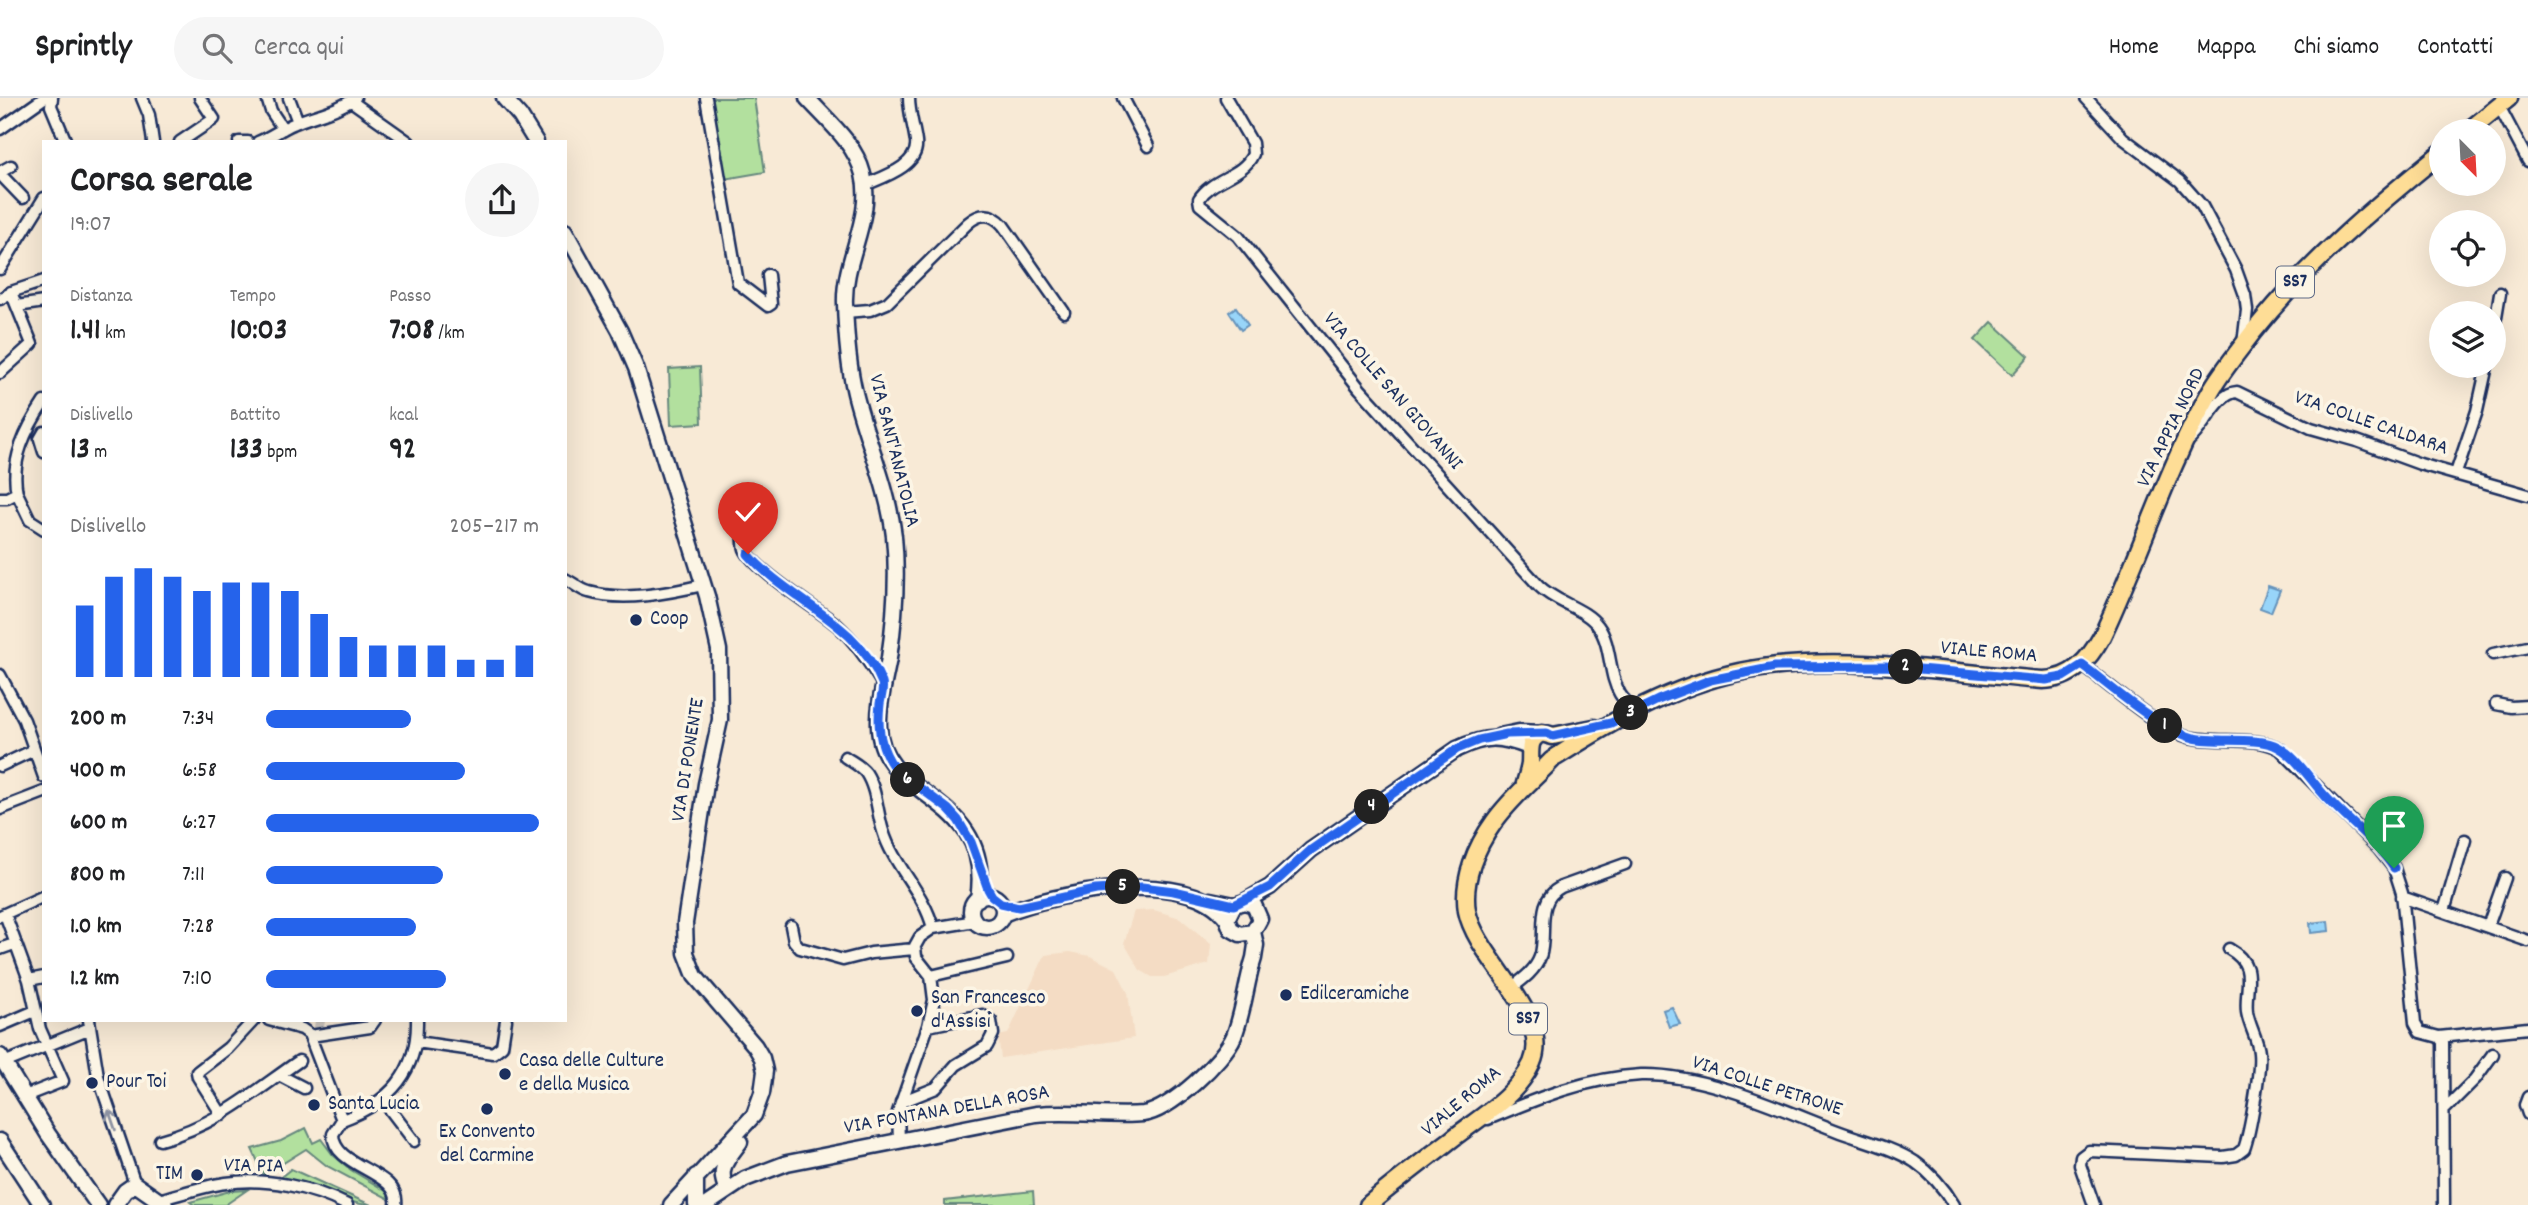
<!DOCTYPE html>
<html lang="it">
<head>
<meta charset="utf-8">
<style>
  body { margin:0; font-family:Dekko,sans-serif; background:#f6f6f6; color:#202124; height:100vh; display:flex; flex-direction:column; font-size:26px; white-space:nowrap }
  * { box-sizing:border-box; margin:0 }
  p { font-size:23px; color:#757577 }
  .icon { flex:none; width:38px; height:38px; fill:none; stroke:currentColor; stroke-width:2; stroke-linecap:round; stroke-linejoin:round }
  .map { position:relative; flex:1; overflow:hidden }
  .side { position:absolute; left:42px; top:42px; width:525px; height:882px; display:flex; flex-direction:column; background:#fff; border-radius:0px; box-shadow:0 7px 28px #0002 }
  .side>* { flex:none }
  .needle { width:46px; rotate:156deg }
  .controls { position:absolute; left:2429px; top:21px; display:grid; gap:14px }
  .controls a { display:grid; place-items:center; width:77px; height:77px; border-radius:50%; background:#fff; box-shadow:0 7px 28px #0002; font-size:35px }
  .pin { position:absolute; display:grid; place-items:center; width:60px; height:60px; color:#fff; margin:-72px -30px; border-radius:50% 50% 50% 0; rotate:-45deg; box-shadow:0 0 7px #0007 }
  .pin .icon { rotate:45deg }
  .km { position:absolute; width:35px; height:35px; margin:-18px; border-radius:50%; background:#222; color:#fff; font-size:19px; line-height:35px; text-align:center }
  .round { display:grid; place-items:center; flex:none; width:74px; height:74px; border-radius:37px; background:#f6f6f6 }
  .overview { display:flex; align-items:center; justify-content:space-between; height:119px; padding:0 28px }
  h1 { font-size:38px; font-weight:700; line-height:52px }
  .stats { display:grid; grid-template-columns:repeat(3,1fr); gap:10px; height:119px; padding:7px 28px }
  .stats div { display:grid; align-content:center }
  .stats b { font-size:30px; font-weight:700 }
  .stats small { font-size:19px; font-weight:400 }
  .stats p { font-size:19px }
  .chart { height:196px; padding:14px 28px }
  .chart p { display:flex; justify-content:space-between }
  .chart svg { width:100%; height:126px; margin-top:7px; stroke:#2563eb; stroke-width:6 }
  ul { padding:0 28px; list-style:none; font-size:23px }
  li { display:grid; grid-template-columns:112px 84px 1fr; align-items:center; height:52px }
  li i { height:18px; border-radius:9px; background:#2563eb }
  header { display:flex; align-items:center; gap:42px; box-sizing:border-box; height:98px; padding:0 35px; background:#fff; border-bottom:2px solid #e0e0e0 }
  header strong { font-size:33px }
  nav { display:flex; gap:38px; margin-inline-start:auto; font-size:24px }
  .search { width:490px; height:63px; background:#f6f6f6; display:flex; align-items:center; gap:18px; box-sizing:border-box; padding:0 24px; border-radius:38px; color:#757577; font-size:26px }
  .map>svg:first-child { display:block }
  .built { fill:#f4dcc4 }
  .green { fill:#b2e09e; stroke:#66887e; stroke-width:2 }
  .water { fill:#98d5f9; stroke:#6693bb; stroke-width:2 }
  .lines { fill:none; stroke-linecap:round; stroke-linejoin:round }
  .street-tunnel { stroke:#ccc5be; stroke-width:10; stroke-dasharray:10 5; stroke-linecap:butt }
  .street-casing { stroke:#1b2f5e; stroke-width:15 }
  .secondary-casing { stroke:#1b2f5e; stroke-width:19 }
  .primary-casing { stroke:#1b2f5e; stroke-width:21 }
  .street { stroke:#fcf5e5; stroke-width:10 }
  .secondary { stroke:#fcf5e5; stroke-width:14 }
  .primary { stroke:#fedd96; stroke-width:16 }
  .oneway { stroke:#8c92a2 }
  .route-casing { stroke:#fff; stroke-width:14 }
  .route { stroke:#2563eb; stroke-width:9 }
  .poi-dot { fill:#1b2f5e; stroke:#fcf5e5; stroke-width:2.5 }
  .labels { text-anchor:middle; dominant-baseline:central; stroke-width:7; stroke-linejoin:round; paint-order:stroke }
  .shield { fill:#fcf5e5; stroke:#5e6a86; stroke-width:2 }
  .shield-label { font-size:19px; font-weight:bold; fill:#1b2f5e }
  .street-label { font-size:21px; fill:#1b2f5e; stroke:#fcf5e5 }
  .poi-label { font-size:21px; fill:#1b2f5e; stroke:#fcf5e5; text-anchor:start }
</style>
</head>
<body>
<header>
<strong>Sprintly</strong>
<div class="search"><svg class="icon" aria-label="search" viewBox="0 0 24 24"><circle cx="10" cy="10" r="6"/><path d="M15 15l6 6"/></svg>Cerca qui</div>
<nav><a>Home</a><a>Mappa</a><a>Chi siamo</a><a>Contatti</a></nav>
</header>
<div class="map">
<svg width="2528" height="1107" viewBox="0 0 2528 1107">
  <rect width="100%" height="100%" fill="#f8ead6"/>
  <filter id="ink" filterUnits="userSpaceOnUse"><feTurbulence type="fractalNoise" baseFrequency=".0143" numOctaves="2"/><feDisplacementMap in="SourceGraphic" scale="14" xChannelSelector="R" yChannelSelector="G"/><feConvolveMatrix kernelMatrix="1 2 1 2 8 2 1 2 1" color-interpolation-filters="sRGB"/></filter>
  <g filter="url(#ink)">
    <path class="built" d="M1154 812 1180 820 1211 846 1209 866 1164 879H1152L1140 872 1124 845 1134 813Z
      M1070 854 1090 858 1116 871 1128 895 1134 940 1001 960 998 938 1008 936 1045 857Z"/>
    <path class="green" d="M712 0H754L765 74 724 81Z
      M1992 224 2029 258 2012 277 1975 242Z
      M700 269 702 325 671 327 669 271Z
      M306 1030 313 1045 321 1041 333 1057 351 1072 386 1093 390 1096 391 1102 327 1068 306 1051 264 1077 252 1051 281 1043Z
      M291 1071 371 1107C346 1107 332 1091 308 1086 299 1084 290 1087 281 1083L282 1078Z
      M247 1092 225 1107H194L190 1104 230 1093Z
      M1033 1093 1034 1107H945V1103Z"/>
    <path class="water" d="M1236 209 1248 227 1241 232 1229 214Z
      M2268 488 2280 492 2271 514 2260 510Z
      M2328 823 2329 833 2311 835 2310 825Z
      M1672 909 1680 926 1669 929 1663 912Z"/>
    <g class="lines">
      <path class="street-tunnel" d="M319 930 320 922"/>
      <defs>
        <path id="street" d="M52 0 51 8 66 44
          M142 0 149 17 153 44
          M267 0 271 13 283 31
          M289 0 298 24
          M706 0 738 185 768 208 771 206 768 177
          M1123 0 1148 48
          M1226 0 1252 45 1253 56C1243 79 1212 80 1199 101L1200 107 1238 138 1360 291 1539 488C1556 505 1585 510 1598 528 1612 547 1608 576 1620 596 1624 603 1630 607 1636 612
          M2086 0 2123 40 2180 83 2202 108 2236 172 2245 197 2247 212 2243 246
          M351 3 409 44
          M2499 8 2528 63
          M0 31 44 0
          M180 44 214 21 200 0
          M239 44H248
          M258 44C271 39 281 31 293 26 315 16 334 15 355 0
          M0 74 11 68
          M0 76 23 100
          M865 87C883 79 919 68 916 44 914 29 909 15 909 0
          M0 171 44 100
          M0 201 14 193 44 183
          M17 208 44 204
          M845 214 870 212 887 205 968 125C981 114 992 115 1003 127L1064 214
          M2494 231 2500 195
          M0 275 32 246 11 194
          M44 334 40 341 44 354
          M2188 343C2205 330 2217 295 2237 294L2311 330 2357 343 2420 366 2528 397
          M2456 375 2477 313 2487 268
          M17 395C10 362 26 331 44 304
          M0 400H7L17 395 30 422 44 431
          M747 414C748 426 741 440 745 451 753 471 818 511 837 527 856 544 870 565 883 587
          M565 481C574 485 580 492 589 494 623 504 669 495 703 487
          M2493 556 2528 549
          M2082 567C2111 588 2155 629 2189 639 2217 646 2256 637 2280 651L2379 751 2394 770 2402 795 2415 925 2420 934 2439 939
          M0 577 24 622 44 679
          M2496 606 2511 609 2528 608
          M845 659C852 664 861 668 866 675 877 692 877 715 883 733 894 769 924 794 933 830
          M0 668 34 652
          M0 711 44 694
          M2402 799 2528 843
          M2444 813 2465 742
          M5 816 29 882 40 931 63 983 25 998
          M0 818 44 798
          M791 828 794 843 800 850 843 862 871 855 914 851
          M2488 828 2505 780
          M0 851 14 846
          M931 878 1007 860
          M29 882 44 879
          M1510 891C1522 882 1535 873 1540 859 1548 836 1534 803 1561 789L1625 766
          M89 922 98 978 135 1086
          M269 922 302 931 309 936 342 1022
          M0 928 35 913
          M310 938 370 929 375 922
          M417 944 493 955 502 948 506 922
          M4 965 90 930
          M279 977 304 990
          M2528 999 2525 1007 2528 1016
          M382 1001 414 1043
          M901 1004 936 990 956 967 987 948 993 936 991 923 982 917 928 928
          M2444 1012 2475 981 2493 956
          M222 1017 198 979 197 974 228 950 254 922
          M1488 1021C1538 1000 1586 980 1641 977 1704 975 1782 1012 1840 1034 1865 1043 1893 1050 1915 1064 1931 1075 1944 1090 1954 1107
          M342 1022C389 1005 418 975 417 922
          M342 1022 333 1036C333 1071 401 1072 396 1107
          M160 1042C217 1027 251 996 299 963
          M899 1043 898 1014 928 928 934 902 931 878 916 859 915 848 920 839 933 830 975 823
          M158 1102C181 1096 203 1088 226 1085 266 1079 312 1089 347 1107
          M2094 1107 2080 1067 2081 1059 2089 1053 2223 1059 2236 1057 2244 1051C2250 1035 2261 972 2259 955 2258 941 2249 928 2247 914 2244 889 2259 868 2229 851
          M2444 1107 2443 944 2439 939 2528 930"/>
        <path id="secondary" d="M504 0 520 18 536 44
          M807 0C828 23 855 45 863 76 874 120 843 161 845 206 846 236 848 266 855 295 867 344 888 388 894 438 898 479 895 520 889 560 885 583 878 605 879 628 880 703 995 695 978 801
          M565 133 620 233 636 270 707 498 719 552 720 622 706 686 685 825 686 855 695 878 755 948 762 960 765 973 762 995 754 1017 671 1107
          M1500 638 1519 634 1542 635
          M971 813a16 16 0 1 1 32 0a16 16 0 1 1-32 0Z
          M1210 802 1234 807 1244 804 1254 807 1260 821 1253 834 1240 836 1231 831 1227 821 1234 807
          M1244 804 1270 789 1311 752 1457 651C1486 637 1500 638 1529 649
          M1003 816C1055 795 1188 767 1227 821
          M0 958 48 1036 98 1107
          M0 1043 42 1107
          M727 1092C716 1070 728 1061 740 1044
          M115 1107 125 1093 135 1086 165 1107
          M696 1107V1078
          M706 1107 745 1081 787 1065 1036 1016C1072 1012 1108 1019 1143 1016 1170 1013 1224 962 1234 938 1244 913 1246 885 1254 860L1256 847 1253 834"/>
        <path id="primary" d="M2468 33 2509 0
          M1556 659C1612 623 1673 588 1739 574 1839 553 1943 575 2043 582 2072 581 2089 562 2102 538 2140 458 2166 372 2210 294 2222 273 2238 254 2253 234 2308 165 2373 110 2441 55
          M1524 689C1526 682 1529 673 1530 666 1531 652 1527 641 1542 635L1553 638 1594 630
          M1368 1107C1395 1084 1423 1063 1452 1041 1479 1020 1517 998 1532 965 1553 918 1476 860 1467 813 1462 782 1476 749 1494 724 1510 701 1533 682 1552 662"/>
      </defs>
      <use href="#street" class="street-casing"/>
      <use href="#secondary" class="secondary-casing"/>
      <use href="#primary" class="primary-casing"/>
      <use href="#street" class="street"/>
      <use href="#secondary" class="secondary"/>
      <use href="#primary" class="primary"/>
    </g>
    <defs><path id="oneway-shaft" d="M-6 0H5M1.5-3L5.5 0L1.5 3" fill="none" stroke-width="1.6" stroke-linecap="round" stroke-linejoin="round" transform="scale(1.75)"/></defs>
    <use class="oneway" href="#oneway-shaft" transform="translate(112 1022) rotate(-109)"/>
  </g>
  <g class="lines" filter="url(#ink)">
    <defs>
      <path id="route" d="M748 456C788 502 858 524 882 585 884 591 881 599 880 606 877 630 880 651 895 671L948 711 958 722 971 744 988 791 992 798 1001 805 1019 809 1096 792 1142 789 1174 793 1234 807 1270 789 1311 752 1457 651 1479 642 1507 636 1547 635 1553 638 1611 625 1658 602 1710 582 1775 569 1885 568 2046 582 2063 579 2082 567C2112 589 2158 631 2194 640 2217 645 2253 639 2274 647 2296 656 2311 684 2327 700 2349 724 2376 743 2394 770"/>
    </defs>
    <use href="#route" class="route-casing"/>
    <use href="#route" class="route"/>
  </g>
  <g class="poi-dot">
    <circle cx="636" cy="522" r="7"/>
    <circle cx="1286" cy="897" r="7"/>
    <circle cx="917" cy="913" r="7"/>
    <circle cx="505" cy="976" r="7"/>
    <circle cx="92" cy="985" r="7"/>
    <circle cx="314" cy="1007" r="7"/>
    <circle cx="487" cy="1011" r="7"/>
    <circle cx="197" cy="1077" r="7"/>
  </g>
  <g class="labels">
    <g class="shield">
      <rect x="2276" y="168.5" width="38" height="31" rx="5"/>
      <rect x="1509" y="905.5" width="38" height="31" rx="5"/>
    </g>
    <g class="shield-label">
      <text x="2295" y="184">SS7</text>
      <text x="1528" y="921">SS7</text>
    </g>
    <g class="street-label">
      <text transform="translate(1392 294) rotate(49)">VIA COLLE SAN GIOVANNI</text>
      <text transform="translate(2371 326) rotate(19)">VIA COLLE CALDARA</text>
      <text transform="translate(2172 330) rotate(-64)">VIA APPIA NORD</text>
      <text transform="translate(893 353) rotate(76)">VIA SANT'ANATOLIA</text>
      <text transform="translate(1989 555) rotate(5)">VIALE ROMA</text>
      <text transform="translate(689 662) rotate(-81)">VIA DI PONENTE</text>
      <text transform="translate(1767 989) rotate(18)">VIA COLLE PETRONE</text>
      <text transform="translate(1462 1004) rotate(-40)">VIALE ROMA</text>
      <text transform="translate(947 1013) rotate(-10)">VIA FONTANA DELLA ROSA</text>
      <text transform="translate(254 1069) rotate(1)">VIA PIA</text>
    </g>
    <g class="poi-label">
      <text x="650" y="522">Coop</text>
      <text x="1300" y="897">Edilceramiche</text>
      <text x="931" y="901">San Francesco<tspan x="931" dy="24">d'Assisi</tspan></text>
      <text x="519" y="964">Casa delle Culture<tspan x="519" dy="24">e della Musica</tspan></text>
      <text x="106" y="985">Pour Toi</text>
      <text x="328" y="1007">Santa Lucia</text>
      <text x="487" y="1035" text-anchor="middle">Ex Convento<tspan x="487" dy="24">del Carmine</tspan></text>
      <text x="183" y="1077" text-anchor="end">TIM</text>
    </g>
  </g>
</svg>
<div class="controls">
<a><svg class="needle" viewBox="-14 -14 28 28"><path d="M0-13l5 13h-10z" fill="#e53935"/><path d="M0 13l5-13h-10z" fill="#757577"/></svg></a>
<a><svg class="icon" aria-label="locate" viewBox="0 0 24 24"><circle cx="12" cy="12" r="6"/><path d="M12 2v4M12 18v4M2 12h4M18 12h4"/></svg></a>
<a><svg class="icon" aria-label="layers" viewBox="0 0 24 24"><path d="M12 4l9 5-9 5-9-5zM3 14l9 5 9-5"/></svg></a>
</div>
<div class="pin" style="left:2394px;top:770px;background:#1e9e55"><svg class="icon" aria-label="arrive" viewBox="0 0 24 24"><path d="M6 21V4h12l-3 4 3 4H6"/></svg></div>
<div class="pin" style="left:748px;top:456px;background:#d93025"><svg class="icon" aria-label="check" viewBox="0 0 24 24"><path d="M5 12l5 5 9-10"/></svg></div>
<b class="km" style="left:2165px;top:628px">1</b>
<b class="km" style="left:1906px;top:569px">2</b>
<b class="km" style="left:1631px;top:615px">3</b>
<b class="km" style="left:1372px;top:709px">4</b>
<b class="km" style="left:1123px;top:789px">5</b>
<b class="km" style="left:908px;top:682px">6</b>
<section class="side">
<div class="overview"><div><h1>Corsa serale</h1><p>19:07</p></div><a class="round"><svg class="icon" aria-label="share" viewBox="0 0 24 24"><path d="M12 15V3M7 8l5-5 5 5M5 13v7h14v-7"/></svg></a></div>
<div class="stats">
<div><p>Distanza</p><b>1.41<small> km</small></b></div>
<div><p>Tempo</p><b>10:03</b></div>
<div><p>Passo</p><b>7:08<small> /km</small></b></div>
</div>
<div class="stats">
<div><p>Dislivello</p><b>13<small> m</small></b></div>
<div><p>Battito</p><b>133<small> bpm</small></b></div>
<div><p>kcal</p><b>92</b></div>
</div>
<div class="chart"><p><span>Dislivello</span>205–217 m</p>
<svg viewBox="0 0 160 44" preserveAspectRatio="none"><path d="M5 44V19M15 44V9M25 44V6M35 44V9M45 44V14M55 44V11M65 44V11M75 44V14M85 44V22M95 44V30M105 44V33M115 44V33M125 44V33M135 44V38M145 44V38M155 44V33"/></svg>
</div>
<ul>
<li><b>200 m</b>7:34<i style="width:53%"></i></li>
<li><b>400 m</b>6:58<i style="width:73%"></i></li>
<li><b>600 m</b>6:27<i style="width:100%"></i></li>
<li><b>800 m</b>7:11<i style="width:65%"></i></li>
<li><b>1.0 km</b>7:28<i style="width:55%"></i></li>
<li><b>1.2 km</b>7:10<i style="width:66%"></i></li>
</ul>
</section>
</div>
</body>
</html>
